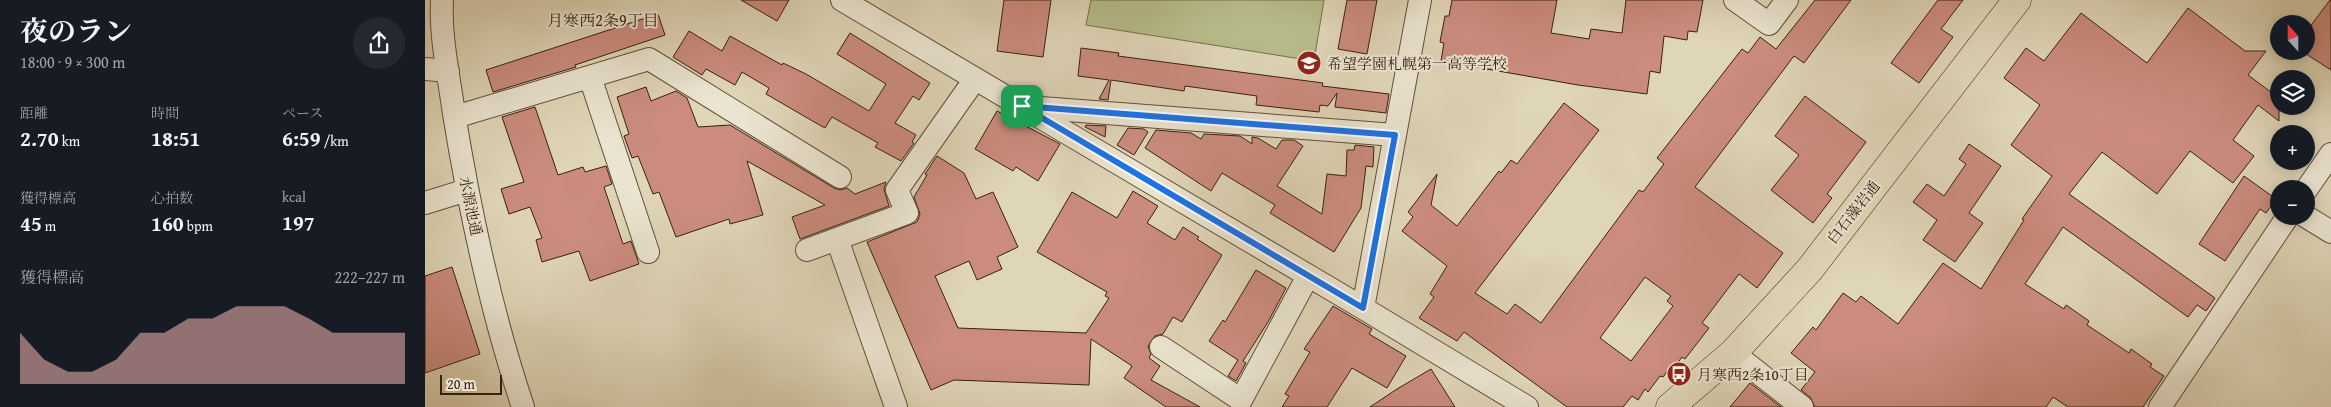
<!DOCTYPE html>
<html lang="ja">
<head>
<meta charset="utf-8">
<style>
  body { margin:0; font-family:"Gentium Book Plus","Noto Serif JP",serif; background:#242831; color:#f1f3f6; height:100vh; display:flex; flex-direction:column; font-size:19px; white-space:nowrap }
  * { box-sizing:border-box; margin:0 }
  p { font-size:16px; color:#9ea1a6 }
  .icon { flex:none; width:28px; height:28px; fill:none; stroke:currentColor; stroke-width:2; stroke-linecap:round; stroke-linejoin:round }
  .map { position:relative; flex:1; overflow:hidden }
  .sheet { display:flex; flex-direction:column; background:#171b24; width:425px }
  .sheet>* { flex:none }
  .needle { width:32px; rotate:339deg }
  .controls { position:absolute; left:1845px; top:15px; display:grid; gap:10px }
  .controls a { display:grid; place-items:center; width:45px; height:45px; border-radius:50%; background:#171b24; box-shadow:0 2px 12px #0003; font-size:25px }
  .scale { position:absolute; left:15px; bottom:12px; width:62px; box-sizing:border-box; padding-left:5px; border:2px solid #38210f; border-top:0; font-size:14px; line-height:18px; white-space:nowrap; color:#38210f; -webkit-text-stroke:4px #eae4d0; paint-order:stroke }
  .pin { position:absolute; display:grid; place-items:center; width:42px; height:42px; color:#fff; margin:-21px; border-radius:10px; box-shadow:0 2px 8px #0006 }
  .round { display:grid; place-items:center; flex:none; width:52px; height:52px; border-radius:26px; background:#242831 }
  .head { display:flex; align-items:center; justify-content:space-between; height:85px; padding:0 20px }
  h1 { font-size:28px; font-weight:700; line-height:38px }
  .stats { display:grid; grid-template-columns:repeat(3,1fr); gap:8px; height:85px; padding:5px 20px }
  .stats div { display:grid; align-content:center }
  .stats b { font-size:21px; font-weight:700 }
  .stats small { font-size:14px; font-weight:400 }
  .stats p { font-size:14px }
  .chart { height:140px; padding:10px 20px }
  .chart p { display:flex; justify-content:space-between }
  .chart svg { width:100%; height:90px; margin-top:5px; fill:#c59692; opacity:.7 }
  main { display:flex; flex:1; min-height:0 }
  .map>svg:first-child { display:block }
  .green { fill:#b7bc8a; stroke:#786e4c }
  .building { fill:#cb8c7e; stroke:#38210f; fill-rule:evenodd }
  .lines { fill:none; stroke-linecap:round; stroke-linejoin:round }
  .minor-casing { stroke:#624e39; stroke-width:24 }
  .major-casing { stroke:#38210f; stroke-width:29 }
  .minor { stroke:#eae4d0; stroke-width:22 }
  .major { stroke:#dfd5b7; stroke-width:28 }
  .route-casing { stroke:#fff; stroke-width:10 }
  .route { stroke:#1a73e8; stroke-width:6 }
  .labels { text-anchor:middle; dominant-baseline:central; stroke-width:4; stroke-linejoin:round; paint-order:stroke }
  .poi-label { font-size:15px; fill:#38210f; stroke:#eae4d0; text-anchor:start }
  .street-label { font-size:15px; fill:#38210f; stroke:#eae4d0 }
  .neighbourhood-label { font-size:16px; fill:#38210f; stroke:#eae4d0 }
</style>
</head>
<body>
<main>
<section class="sheet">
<div class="head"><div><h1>夜のラン</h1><p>18:00 · 9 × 300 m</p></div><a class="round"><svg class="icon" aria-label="share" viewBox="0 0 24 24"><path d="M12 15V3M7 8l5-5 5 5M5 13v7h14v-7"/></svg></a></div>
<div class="stats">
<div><p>距離</p><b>2.70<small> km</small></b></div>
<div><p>時間</p><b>18:51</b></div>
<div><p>ペース</p><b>6:59<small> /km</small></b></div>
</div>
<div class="stats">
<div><p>獲得標高</p><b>45<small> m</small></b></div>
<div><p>心拍数</p><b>160<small> bpm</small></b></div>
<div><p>kcal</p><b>197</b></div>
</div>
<div class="chart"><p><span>獲得標高</span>222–227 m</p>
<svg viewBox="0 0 160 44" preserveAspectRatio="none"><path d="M0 44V19L10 32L20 38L30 38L40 32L50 19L60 19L70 12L80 12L90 6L100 6L110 6L120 12L130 19L140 19L150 19L160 19V44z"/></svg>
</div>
</section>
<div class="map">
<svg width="1906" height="407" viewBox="0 0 1906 407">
  <rect width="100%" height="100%" fill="#dfd5b7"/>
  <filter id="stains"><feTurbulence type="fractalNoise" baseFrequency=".004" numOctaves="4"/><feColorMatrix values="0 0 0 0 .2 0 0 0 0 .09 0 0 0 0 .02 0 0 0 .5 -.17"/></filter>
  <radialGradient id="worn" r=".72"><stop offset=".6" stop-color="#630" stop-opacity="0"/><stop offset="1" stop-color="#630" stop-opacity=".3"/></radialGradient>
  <path class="green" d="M666 0H899L889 61 661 25Z"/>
  <path class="building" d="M316 0H364L352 21Z
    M579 0H626L618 57 572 51Z
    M922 0H952L942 54 913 49Z
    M1027 0H1132L1126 33 1164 39 1166 29 1197 33 1201 0H1278L1272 32 1263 31 1262 40 1239 36 1235 73 1225 71 1222 94 1153 85 1016 61 1019 43 1015 42 1020 16H1024Z
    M1390 0H1426L1379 63 1369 56 1270 187 1358 253 1332 288 1314 274 1277 323 1284 328 1260 359 1257 357 1247 371 1244 369 1238 377 1235 376 1223 392 1220 389 1213 400 1207 396 1198 407H1142L1039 332 1032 341 994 318 1009 297 1005 294 1022 266 977 231 988 217 983 212 1012 174 1006 205 1032 226 1074 171 1076 173 1086 160 1092 164 1139 103 1174 130 1050 293 1082 314 1090 304 1116 323 1214 190 1218 192 1239 164 1232 158 1317 49 1323 53 1335 37 1351 49ZM1220 277 1246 296 1242 301 1248 306 1206 361 1175 338Z
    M1513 0H1538L1516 29 1528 37 1494 83 1466 63Z
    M1905 0H1906V70L1881 54V32Z
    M1763 8 1820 51H1841L1823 75 1854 98V121L1833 105 1808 140 1829 156 1808 183 1765 151 1732 194 1677 152 1644 194 1790 298 1781 311 1772 305 1763 317 1638 227 1600 284 1639 309 1641 305 1664 321 1662 325 1704 353 1706 349 1727 364 1725 367 1739 376 1718 407H1643L1628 397 1621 407H1390L1385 397 1376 390 1390 372 1366 353 1388 327 1391 330 1418 293 1431 302 1436 296 1473 324 1518 263 1556 289 1599 220 1597 219 1627 176 1586 145 1615 105 1579 78 1601 48 1619 61 1656 13 1722 63Z
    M233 14 240 35 150 65 151 67 68 92 61 70Z
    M264 31 297 51 305 36 357 65 358 63 381 74 444 111 461 84 412 54 425 33 505 83 494 100 488 96 470 123 491 135 487 142 489 143 476 161 450 147 453 143 407 117 400 128 391 123 341 94 344 88 317 72 310 85 281 69 277 75 248 57Z
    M656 48 694 53 693 56 898 83 897 86 964 94 961 113 910 107 912 93 903 106 895 105 894 112 831 105 832 96 760 86 759 91 686 80 683 100 674 99 684 80 653 76Z
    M221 87 226 101 251 91 262 98 273 127 305 125 409 188 415 190 422 188 430 194 461 182 459 189 464 206 375 239 367 217 400 205 322 161 338 215 305 224 304 219 251 237 234 192 228 194 213 156 207 158 199 136 204 134 192 97Z
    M1380 96 1441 142 1402 194 1407 198 1388 223 1346 190 1374 155 1350 136Z
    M110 107 133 175 158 167 160 172 181 166 187 184 179 187 198 244 206 241 214 264 165 281 154 251 117 262 111 240 117 238 105 207 84 214 76 189 99 182 77 117Z
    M572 111 635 144 613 181 591 167 588 171 550 149Z
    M661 125 681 126 680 137 660 127Z
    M703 128 719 129 723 132 709 155 692 145Z
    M731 130 766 133 776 139 779 134 815 136 827 144V137L833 138 851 149 857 140H869L878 146 852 186 897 214 902 174 921 176 922 150H929L930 145 949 147 948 167 941 166 936 208 909 252 845 213 850 205 797 173 786 191 720 148Z
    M1544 144 1576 166 1544 213 1558 223 1530 262 1498 240 1512 220 1488 202 1502 184 1519 196 1541 164 1534 159Z
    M512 156 539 173 551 199 568 192 593 247 572 257 577 269 552 280 544 261 510 276 533 328 661 333 684 298 680 296 682 292 612 252 647 192 692 218 708 191 733 206 722 223 750 240 758 227 774 237 772 239 797 255 757 322 748 317 738 334 730 336 723 346 726 354 724 358 735 366 726 380 775 407H741L699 378 707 366 666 339 664 385 529 380 506 390 442 242 492 222 495 214 489 197 502 175 500 174Z
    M1819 176 1851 199 1841 213 1835 209 1800 261 1774 244Z
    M27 267 55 354 0 373V276Z
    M831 270 861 288 843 322 818 361 821 363 811 381 803 376 813 360 784 341 798 320 800 322Z
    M908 306 947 329 944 334 981 356 962 388 927 368 902 407H857L864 396 860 394 885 352 879 349Z
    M1006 369 1030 407H945L972 389Z
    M1325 383 1356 407H1305Z"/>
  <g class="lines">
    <defs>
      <path id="minor" d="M17 0C15 37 24 77 29 114 45 212 66 312 98 407
        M417 0 938 308 1102 407
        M1310 0 1344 24 1362 0
        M0 69 23 71
        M165 77 223 252
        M603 107 970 135
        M30 117 224 59 415 177
        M1881 190 1906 154
        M0 203 42 190
        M1880 216 1906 232
        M412 239 471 407
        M382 250 482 213 472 190 550 79
        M938 308 995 0
        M736 347 816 400 883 276
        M1308 353 1377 407
        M1735 407 1863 216"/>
      <path id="major" d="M1245 407 1308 353 1385 269 1592 0"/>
    </defs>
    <use href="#minor" class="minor-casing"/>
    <use href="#major" class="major-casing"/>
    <use href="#minor" class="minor"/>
    <use href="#major" class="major"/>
  </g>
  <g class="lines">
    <defs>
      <path id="route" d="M597 106 970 135 938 308Z"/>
    </defs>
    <use href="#route" class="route-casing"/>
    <use href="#route" class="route"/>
  </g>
  <defs>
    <symbol id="school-disc" viewBox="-11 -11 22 22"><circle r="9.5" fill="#8f2418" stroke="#eae4d0"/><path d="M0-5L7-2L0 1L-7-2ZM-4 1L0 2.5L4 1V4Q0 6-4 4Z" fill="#fff"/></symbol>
    <symbol id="bus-disc" viewBox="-11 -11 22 22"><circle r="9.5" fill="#8f2418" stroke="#eae4d0"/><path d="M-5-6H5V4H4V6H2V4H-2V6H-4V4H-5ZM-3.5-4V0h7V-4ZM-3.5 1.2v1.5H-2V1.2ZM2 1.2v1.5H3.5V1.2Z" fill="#fff"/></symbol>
  </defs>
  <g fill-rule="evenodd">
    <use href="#school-disc" x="870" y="49" width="28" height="28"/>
    <use href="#bus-disc" x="1240" y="360" width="28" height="28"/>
  </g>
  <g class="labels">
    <g class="poi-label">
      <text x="902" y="63">希望学園札幌第一高等学校</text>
      <text x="1272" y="374">月寒西2条10丁目</text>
    </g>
    <g class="street-label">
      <text transform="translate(46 206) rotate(78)">水源池通</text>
      <text transform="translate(1428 212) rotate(-52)">白石藻岩通</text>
    </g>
    <g class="neighbourhood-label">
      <text x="178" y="20">月寒西2条9丁目</text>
    </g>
  </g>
  <rect width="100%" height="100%" filter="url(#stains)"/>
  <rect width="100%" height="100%" fill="url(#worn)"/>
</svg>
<div class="controls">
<a><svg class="needle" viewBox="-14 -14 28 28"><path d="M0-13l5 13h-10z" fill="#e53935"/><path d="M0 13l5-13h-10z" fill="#9ea1a6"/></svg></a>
<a><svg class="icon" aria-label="layers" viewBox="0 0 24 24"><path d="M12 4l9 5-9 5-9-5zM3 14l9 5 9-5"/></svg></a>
<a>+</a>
<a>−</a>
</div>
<div class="scale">20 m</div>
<div class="pin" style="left:597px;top:106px;background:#1e9e55"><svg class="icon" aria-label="arrive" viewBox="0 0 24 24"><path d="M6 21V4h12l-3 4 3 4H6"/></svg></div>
</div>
</main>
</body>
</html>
